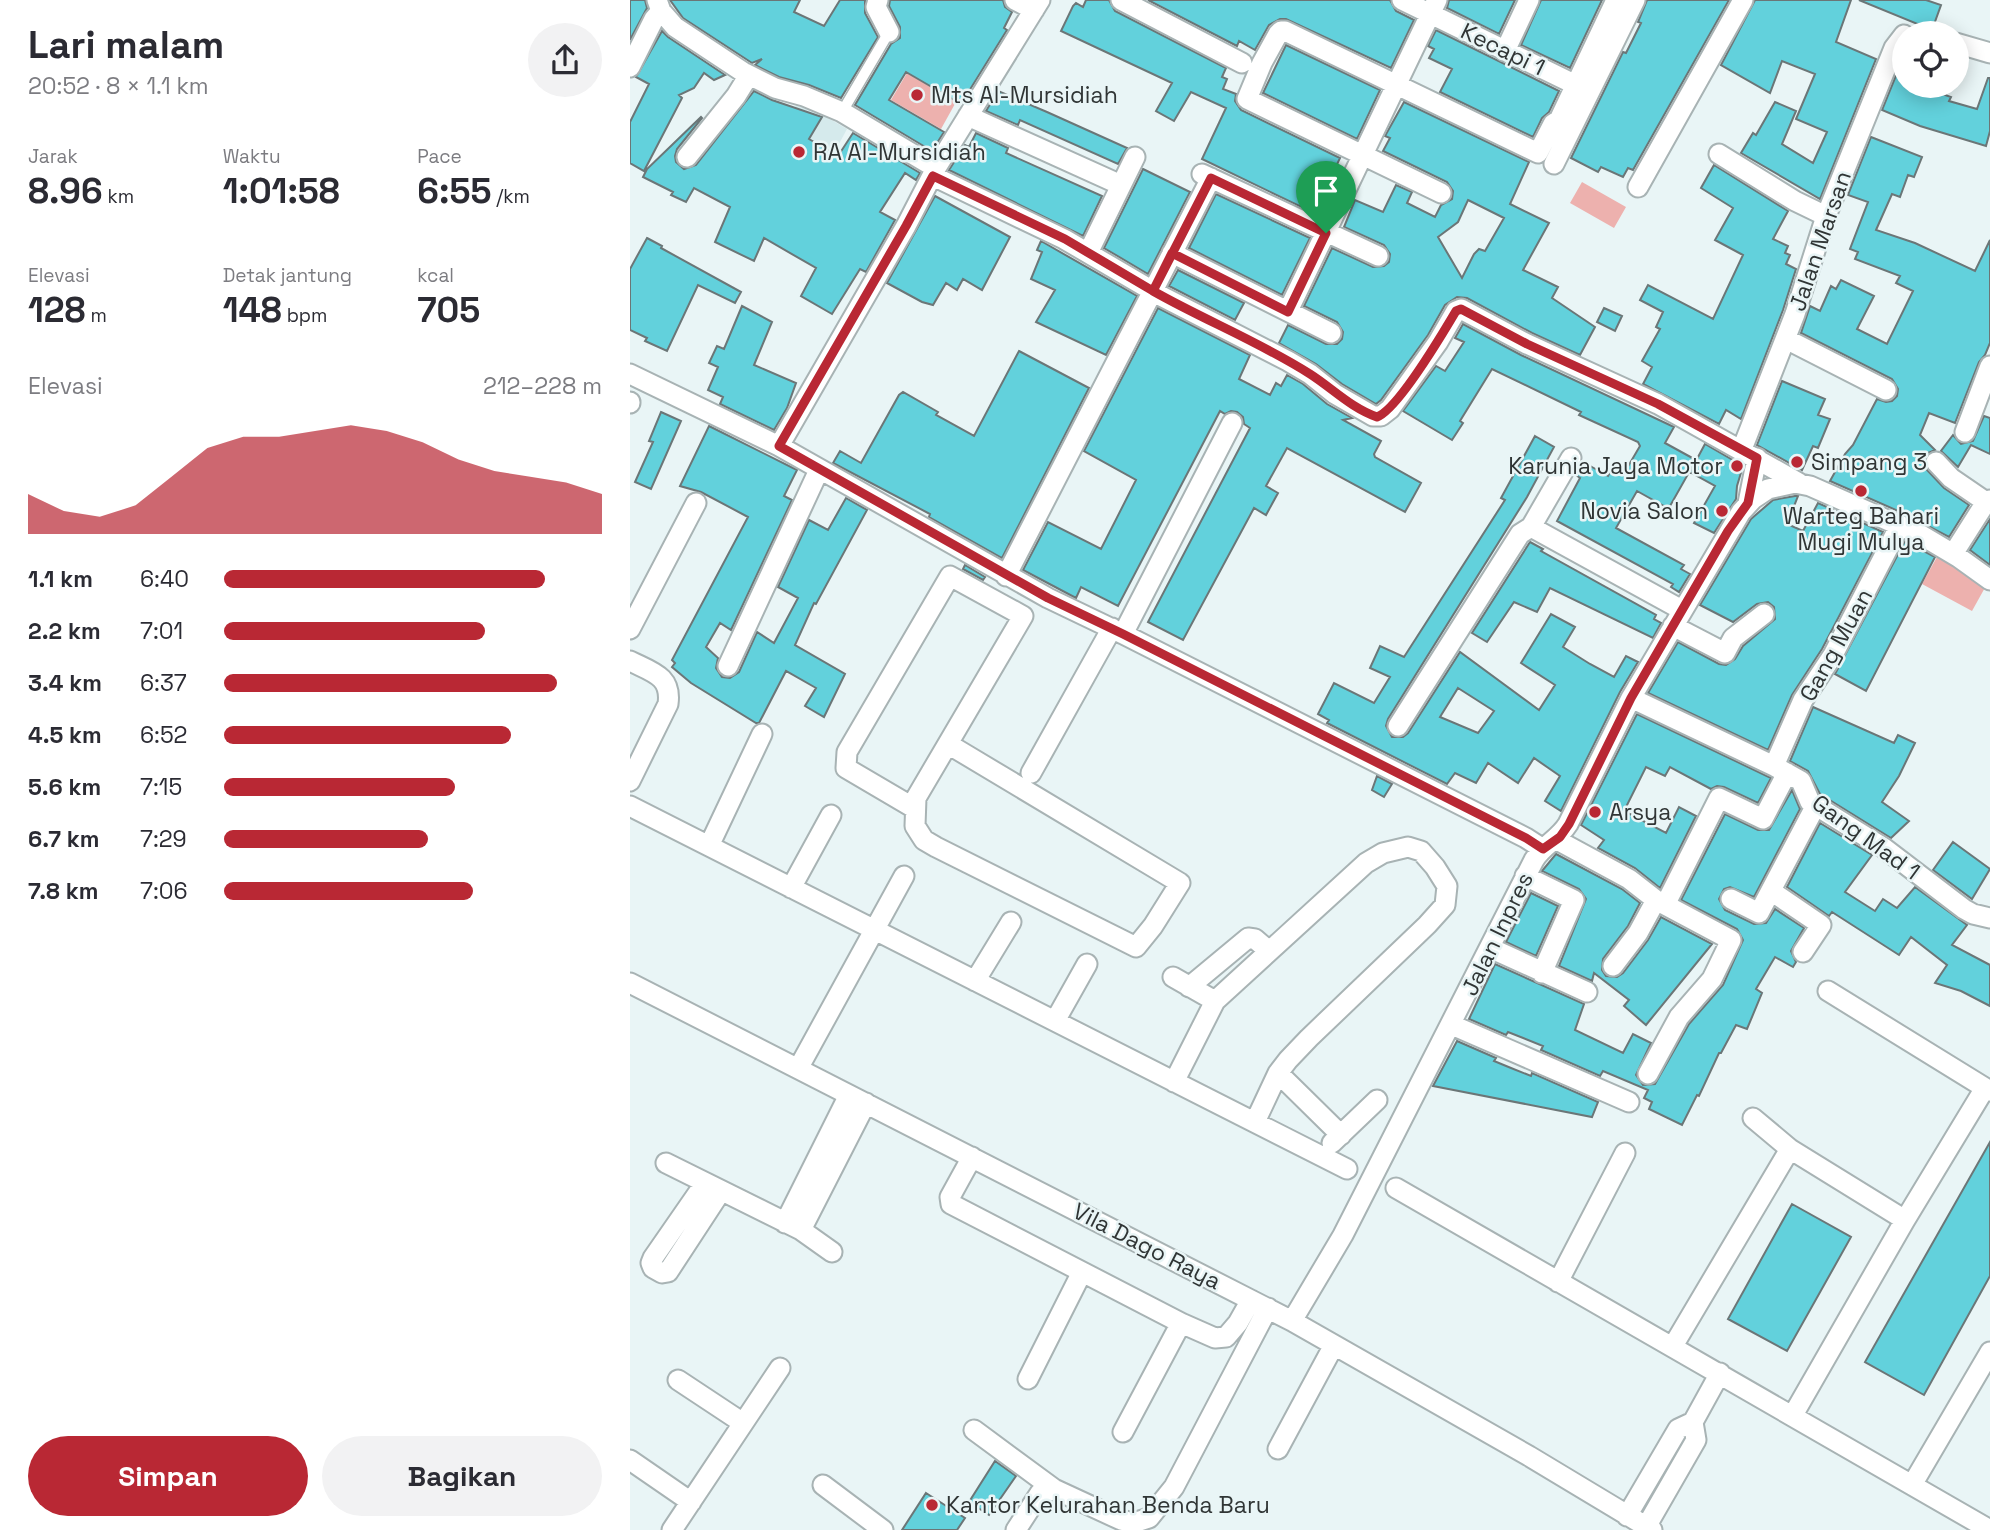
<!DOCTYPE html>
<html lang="id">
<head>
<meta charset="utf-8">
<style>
  body { margin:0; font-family:"Space Grotesk",sans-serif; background:#f2f2f3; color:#2b2b33; height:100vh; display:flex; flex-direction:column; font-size:26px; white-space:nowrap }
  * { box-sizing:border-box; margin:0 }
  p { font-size:23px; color:#7c7c81 }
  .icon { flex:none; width:38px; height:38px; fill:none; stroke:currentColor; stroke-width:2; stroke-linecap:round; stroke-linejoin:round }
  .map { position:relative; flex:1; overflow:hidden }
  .panel { display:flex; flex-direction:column; background:#fff; width:630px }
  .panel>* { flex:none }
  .tools { position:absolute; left:1262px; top:21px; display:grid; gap:14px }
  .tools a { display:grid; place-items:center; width:77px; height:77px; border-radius:50%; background:#fff; box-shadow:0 4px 18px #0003; font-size:35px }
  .pin { position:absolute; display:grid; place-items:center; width:60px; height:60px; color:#fff; margin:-72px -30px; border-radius:50% 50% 50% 0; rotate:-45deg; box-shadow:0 0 7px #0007 }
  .pin .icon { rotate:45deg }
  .round { display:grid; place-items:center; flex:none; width:74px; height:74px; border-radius:37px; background:#f2f2f3 }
  .head { display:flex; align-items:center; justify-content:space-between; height:119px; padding:0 28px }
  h1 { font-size:38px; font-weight:600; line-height:52px }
  .metrics { display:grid; grid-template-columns:repeat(3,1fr); gap:10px; height:119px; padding:7px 28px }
  .metrics div { display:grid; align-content:center }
  .metrics b { font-size:35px; font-weight:600 }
  .metrics small { font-size:19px; font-weight:400 }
  .metrics p { font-size:19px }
  .chart { height:196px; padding:14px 28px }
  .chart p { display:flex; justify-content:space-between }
  .chart svg { width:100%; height:126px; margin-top:7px; fill:#b92834; opacity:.7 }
  .cta { display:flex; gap:14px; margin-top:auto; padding:14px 28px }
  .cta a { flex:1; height:80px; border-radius:42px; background:#b92834; color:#fff; font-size:28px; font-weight:600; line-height:80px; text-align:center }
  .cta a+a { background:#f2f2f3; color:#2b2b33 }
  ul { padding:0 28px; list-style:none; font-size:23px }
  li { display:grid; grid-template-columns:112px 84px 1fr; align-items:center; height:52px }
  li i { height:18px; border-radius:9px; background:#b92834 }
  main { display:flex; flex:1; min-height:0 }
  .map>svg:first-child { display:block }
  .built { fill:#d5eaec }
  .green { fill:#edb1ae }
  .building { fill:#62d1dc; stroke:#6b7677; stroke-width:2; fill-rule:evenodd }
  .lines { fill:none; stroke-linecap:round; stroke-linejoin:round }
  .service-casing { stroke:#a8b3b4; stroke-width:13 }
  .minor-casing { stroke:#a8b3b4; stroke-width:23 }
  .service { stroke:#fff; stroke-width:10 }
  .minor { stroke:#fff; stroke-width:19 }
  .route-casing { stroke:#fff; stroke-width:14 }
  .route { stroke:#b92834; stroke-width:9 }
  .poi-dot { fill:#b92834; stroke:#e9f5f6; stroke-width:2.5 }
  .labels { text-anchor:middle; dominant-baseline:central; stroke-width:5; stroke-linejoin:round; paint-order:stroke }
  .street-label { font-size:23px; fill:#303535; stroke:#e9f5f6 }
  .poi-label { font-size:23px; fill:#303535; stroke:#e9f5f6; text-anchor:start }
</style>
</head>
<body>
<main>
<section class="panel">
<div class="head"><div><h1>Lari malam</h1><p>20:52 · 8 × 1.1 km</p></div><a class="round"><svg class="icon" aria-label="share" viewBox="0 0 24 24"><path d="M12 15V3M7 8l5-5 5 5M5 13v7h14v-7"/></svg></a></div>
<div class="metrics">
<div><p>Jarak</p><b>8.96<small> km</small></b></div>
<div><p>Waktu</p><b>1:01:58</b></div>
<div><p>Pace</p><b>6:55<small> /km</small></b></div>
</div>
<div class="metrics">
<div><p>Elevasi</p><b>128<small> m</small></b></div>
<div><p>Detak jantung</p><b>148<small> bpm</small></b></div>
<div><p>kcal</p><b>705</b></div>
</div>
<div class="chart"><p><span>Elevasi</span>212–228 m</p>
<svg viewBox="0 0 160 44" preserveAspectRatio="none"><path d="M0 44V30L10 36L20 38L30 34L40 24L50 14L60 10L70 10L80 8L90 6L100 8L110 12L120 18L130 22L140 24L150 26L160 30V44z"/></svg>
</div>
<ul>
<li><b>1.1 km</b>6:40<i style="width:85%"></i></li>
<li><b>2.2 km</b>7:01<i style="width:69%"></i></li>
<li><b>3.4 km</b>6:37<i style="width:88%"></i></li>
<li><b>4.5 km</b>6:52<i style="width:76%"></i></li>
<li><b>5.6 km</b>7:15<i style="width:61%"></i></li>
<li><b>6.7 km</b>7:29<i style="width:54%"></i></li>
<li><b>7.8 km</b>7:06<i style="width:66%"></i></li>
</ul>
<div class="cta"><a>Simpan</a><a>Bagikan</a></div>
</section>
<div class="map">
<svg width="1360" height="1530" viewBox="0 0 1360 1530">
  <rect width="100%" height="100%" fill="#e9f5f6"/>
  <path class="built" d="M169 101 217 129 175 207 118 175Z"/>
  <path class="green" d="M277 73 326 102 311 129 261 100Z
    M952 182 996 207 984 228 940 203Z
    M1307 557 1357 584 1342 611 1292 584Z"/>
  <path class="building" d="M0 0H15L17 8 0 40Z
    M40 0H170L164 12 194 26 210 0H235V13L248 37 211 98 179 85 149 77 125 65 132 59 122 63 119 61 53 18Z
    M260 0H373L375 7 382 12 374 28 377 30 331 104 276 72 259 100 314 132 302 151 225 105 261 44 270 38V27L259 6Z
    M456 0H479L485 11 596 68 592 77 597 79 593 89 606 94 605 101 611 110 710 158 684 213 572 159 596 108 561 92 544 121 526 111 542 83 431 31 443 6 446 3 453 7Z
    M518 0H760L766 11 784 20 761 68 656 19H650L639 25 625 50 609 41 607 46Z
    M819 0H885L869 34 817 8Z
    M911 0H972L940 68 891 45Z
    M1017 0H1099L1003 170 998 168 993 177 971 167 968 172 941 158 993 52 996 53 1011 23 1008 22Z
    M1125 0H1221L1206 42 1246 59 1190 199 1111 153 1123 133 1126 135 1145 102 1166 111 1152 144 1183 163 1197 132 1166 119 1185 74 1152 61 1140 93 1091 65Z
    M1229 0H1296L1311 5 1302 30Z
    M806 30 929 91 919 112 912 118 903 137 810 92 822 69 799 58 804 49 798 46Z
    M32 31 38 37 95 75 84 80 74 73 64 88 49 95 52 98 14 171 0 163V122L19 84 6 77Z
    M656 45 750 90 727 139 633 93Z
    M1269 68 1274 71V86H1319L1315 95 1321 97 1319 101 1347 109 1358 78H1360V131L1356 146 1290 126 1252 110Z
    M124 91 142 100 192 117 179 139 208 156 223 133 290 173 286 180 275 173 250 212 265 220 236 272 230 269 202 314 171 296 186 268 134 238 124 261 85 242 100 207 64 188 56 202 41 195 43 192 13 177 17 169 71 117 72 118 47 149 45 156 46 162 54 169 66 165Z
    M368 91 417 112 497 148 488 164 390 120 388 125 356 111Z
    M774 102 899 162 880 204 919 223 893 270 928 287 922 298 965 327 950 355 902 333 837 298 827 297 815 305 798 335 751 400 746 404 712 384 686 364 649 343 658 325 696 344H707L712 339 713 332 707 322 674 306 702 248 743 267 754 266 759 262 760 254 754 245 714 227 725 200 753 212 766 185 782 192 777 203 805 217 811 205 822 199 823 191 817 182 753 151 760 138 755 136ZM838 200 874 218 855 251 849 249 844 254 832 278 808 237 828 222Z
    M346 133 378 148 376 153 472 196 453 236 319 170 335 145 339 147Z
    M1241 137 1292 157 1284 177 1278 175 1270 197 1262 194 1246 230 1285 243 1345 271 1360 240V343L1355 355 1349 362 1325 423 1299 413 1290 435 1305 450 1298 453 1295 458 1297 470 1314 488 1339 505 1319 537 1275 514 1200 481 1215 454 1223 445 1247 399 1256 402 1262 401 1267 396 1268 389 1262 379 1171 333 1180 306 1190 311 1201 286 1206 289 1211 280 1244 296 1227 329 1257 344 1283 291 1266 283 1270 276 1225 259 1228 252 1220 249 1238 202 1218 195Z
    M1084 165 1158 211 1143 239 1158 246 1155 253 1160 255 1156 264 1166 269 1153 310 1111 419 1096 410 1089 424 1013 384 1022 367 1012 361 1030 329 1026 327 1033 312 1010 300 1018 285 1083 319 1113 255 1085 240 1103 208 1071 188Z
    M513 169 560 192 518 274 474 248Z
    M586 194 680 238 652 295 559 248Z
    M305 196 380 237 352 290 333 279 327 290 316 283 303 305 292 302 257 283Z
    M17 238 32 246 31 248 111 292 105 303 68 285 37 351 15 341 17 338 0 330V269Z
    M411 241 507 296 476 355 406 322 425 290 401 279 412 252 407 250Z
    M548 270 614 303 605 320 539 286Z
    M112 306 142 322 124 365 166 383 157 408 144 430 90 404 93 397 78 390 88 367 79 363 87 346 94 349Z
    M528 308 620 355 609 379 640 395 646 383 651 386 657 375 673 384 697 404 722 418 713 420 751 441 744 454 745 457 791 483 775 512 657 448 636 486 648 493 636 515 624 508 553 640 518 622 620 428 614 424 613 417 607 412 601 411 595 414 590 411 488 606 451 587 446 598 393 570 418 522 471 549 506 480 454 451Z
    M974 308 992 316 985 331 967 322Z
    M833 324 891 355 1044 427 1035 443 1066 460 1040 506H1034L1007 491 986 528 1054 565 1051 569 1060 574 1049 592 1041 587 1043 584 927 521 950 478 946 475 953 462 978 476 982 469 993 475 1010 446 1008 442 949 415 951 412 862 369 830 421 833 423 822 440 773 411 806 366 815 371 834 342 825 338Z
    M389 351 459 388 372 558 299 517 300 514 203 463 210 451 231 463 269 395 273 392 308 412 306 415 344 436Z
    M1152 381 1195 399 1188 415 1200 419 1188 448 1183 446 1172 470 1127 445Z
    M31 412 51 421 21 489 5 482 23 442 19 441Z
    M1354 416 1360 418V454L1341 445 1328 467 1311 451 1323 435 1331 444 1343 441Z
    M79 426 167 470 154 496 162 500 101 630 90 623 76 647 88 658 86 668 92 677 100 678 109 672 127 632 144 643 168 598 148 587 179 520 198 530 216 498 237 510 186 604 184 603 165 645 215 674 194 717 175 706 186 688 156 671 129 723H126L61 683 42 667 45 663 42 660 118 517 71 492 50 486Z
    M905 436 924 447 897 497 758 719 756 726 762 737H773L778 733 830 652 909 710 925 685 891 663 921 614 945 627 933 647 960 664 984 677 996 656 1008 662 990 692 931 811 915 801 930 776 904 758 888 783 858 763 846 783 825 773 817 784 697 723 699 720 688 714 704 683 744 703 760 677 740 668 750 646 774 657 875 500 871 498ZM828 688 864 711 848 733 810 717Z
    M1075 444 1113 466 1107 486 1106 499 1084 533 1064 523 1085 486 1060 472Z
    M1165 496H1168L1157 524 1173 531 1188 503 1253 532 1192 649 1162 695 1138 750 1018 693 1048 642 1089 664 1096 665 1105 659 1113 646 1145 619 1144 607 1138 602 1127 604 1103 622 1070 605 1121 519 1143 500Z
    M1360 519V565L1340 550Z
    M1275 541 1305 557 1236 691 1205 674Z
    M900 542 913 549 911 551 1026 615 1024 619 1031 623 1023 638 920 588 907 612 884 602 857 642 842 633Z
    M335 565 355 577 353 580 333 569Z
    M1183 707 1264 743 1268 735 1285 743 1269 776 1252 802 1279 821 1261 838 1190 794 1178 771 1160 761Z
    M1007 714 1141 778 1128 803 1094 787 1087 786 1081 789 1040 767 1035 776 1016 767 994 811 1036 833 1049 807 1066 816 1030 888 1005 868 968 848 974 840 951 825Z
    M747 776 762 784 754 797 742 790Z
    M1162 790 1170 809 1124 897 1100 887 1094 889 1089 899 1095 910 1124 924 1136 923 1145 909 1174 928 1161 951 1166 962 1163 967 1145 957 1126 989 1132 993 1117 1029 1106 1025 1091 1053H1089L1069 1096 1067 1095 1052 1125 1019 1109 1022 1102 1014 1098 1018 1090 973 1071 970 1076 911 1050 913 1046 878 1032 876 1035 839 1019 865 964 954 1004 945 1030 993 1053 1003 1034 1021 1043 1006 1075 1013 1085 1025 1084 1059 1024 1093 985 1113 940 1107 929 1051 900 1095 814 1128 830H1139Z
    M1190 823 1242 855 1215 892 1245 911 1253 899 1267 908 1285 887 1337 925 1322 945 1360 965V1006L1331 991 1305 983 1317 965 1281 937 1269 955 1202 912 1199 916 1157 887Z
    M1323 842 1360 869 1342 899 1303 870Z
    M926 854 992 889 1010 903 998 926 973 959 972 970 976 976 987 977 993 973 1018 940 1031 917 1082 944 1016 1025 994 1006 999 1000 964 973 962 981 929 966 956 899 949 889 912 871Z
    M901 893 928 906 906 956 876 942Z
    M827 1041 866 1058 864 1061 881 1068 901 1076 902 1073 968 1102 962 1117 803 1086Z
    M1360 1142V1276L1294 1395 1235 1362Z
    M1162 1204 1221 1237 1157 1351 1098 1319Z
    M365 1461 386 1476 359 1515 339 1502Z
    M296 1493 335 1518 327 1530H272Z"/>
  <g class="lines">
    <defs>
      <path id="service" d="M212 112 259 32"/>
      <path id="minor" d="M27 0 31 11 45 27 113 72 145 88 174 96 212 112 306 168
        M248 0 246 7 259 32
        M385 0 404 10
        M491 0 612 63
        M772 0 946 85
        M1326 43 1360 53
        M875 51 899 0
        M0 67 24 19 31 11
        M338 116 482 181
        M1089 154 1165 201 1196 216
        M57 157 106 96 119 75
        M924 164 1005 0
        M572 174 748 256
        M303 176 434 239 533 297 658 361 680 374 705 394 743 416H751L760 409 808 342 826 311 831 309 897 344 1028 404 1169 483
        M1008 187 1113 0
        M811 193 617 99 632 63 648 34 651 31H655L908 153 923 124 929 120 986 0
        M458 253 505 157
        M542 253 701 333
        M658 311 807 0
        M1156 339 1256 390
        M0 374 149 446 418 598 493 634 896 838 913 849
        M0 402V403
        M1335 432 1360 366
        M149 446 276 226 306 168 410 0
        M1112 449 1165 314 1196 216 1264 48 1274 35
        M1306 462 1321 478 1356 502
        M1118 503 1127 458
        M901 527 1052 610
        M1323 554 1356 502 1360 500
        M376 576 581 178
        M1043 626 1095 653 1103 638 1134 614
        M0 629 66 503
        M493 634 602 423
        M0 661C22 672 42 676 38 704L0 781
        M98 666 189 470
        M1001 698 1144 766 1171 781 1180 802 1254 848 1334 909 1343 914 1360 918
        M768 726 890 534 901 527 941 458
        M1144 766 1173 700 1203 655 1270 525
        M401 773 482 628
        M0 806 717 1169
        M284 808 216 768 217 752 320 576 393 616 286 798 285 826 294 840 306 847 506 947 523 926 550 883 318 744
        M927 840 999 879 1026 900 1101 940 1082 979 1049 1017 1018 1074
        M79 846 132 734
        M895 876 944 900 912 973
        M161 888 201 815
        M1141 891 1191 925 1173 952
        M1101 899 1129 913 1186 805
        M1035 905 1089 798 1133 819 1157 773
        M869 952 957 992
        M983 966 1008 933 1026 900
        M543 977 585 1001
        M345 981 381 922
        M0 983 662 1321 899 1456 1022 1530
        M559 987 618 938 625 939 639 951
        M1198 991 1360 1091
        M425 1021 457 964
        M822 1025 999 1102
        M169 1067 274 876
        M648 1073 711 1135
        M544 1082 585 1001 736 863 753 853 778 847 791 851 805 867 817 886 815 905 797 925 679 1038 658 1060 648 1073 625 1122
        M1123 1118 1160 1149 1275 1220
        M702 1143 747 1100
        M342 1157 320 1197 321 1204 551 1323 585 1338 596 1337 608 1323 621 1300
        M36 1163 171 1230 202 1252
        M75 1183 23 1258 21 1263 23 1268 32 1273 38 1272 91 1191
        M766 1188 1360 1530
        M155 1223 219 1095
        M171 1230 236 1103
        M928 1282 995 1153
        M662 1321 713 1235 904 860C913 845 928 840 938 824L1001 698 1111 512 1123 499 1138 489 1165 483 1180 486 1291 535 1328 557 1360 580
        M1043 1346 1160 1149
        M398 1379 452 1272
        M48 1380 113 1423
        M1163 1415 1275 1220 1355 1088
        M1063 1422 1090 1373
        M344 1430 424 1489
        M493 1432 551 1323
        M648 1449 704 1345
        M0 1460 61 1502
        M193 1485 253 1530
        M1282 1485 1360 1352
        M997 1516 1048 1429 1063 1422 1066 1440 1016 1527
        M42 1530 150 1368
        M386 1530 410 1493 424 1489 491 1520 503 1523 519 1518 544 1487 638 1308"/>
    </defs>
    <use href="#service" class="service-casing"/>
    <use href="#minor" class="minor-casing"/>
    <use href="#service" class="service"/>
    <use href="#minor" class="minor"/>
  </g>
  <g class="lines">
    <defs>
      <path id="route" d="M696 233 581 178 523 291 435 239 303 176 276 226 149 446 418 598 493 634 896 838 913 849 930 837 939 824 1001 698 1098 531 1118 503 1127 458 1028 404 897 344 831 309 826 311C813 333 768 409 747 417 721 408 702 388 680 374 630 342 574 320 523 291L542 253 658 312 696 233"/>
    </defs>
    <use href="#route" class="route-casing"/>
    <use href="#route" class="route"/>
  </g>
  <g class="poi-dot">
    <circle cx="287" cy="95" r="7"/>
    <circle cx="169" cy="152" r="7"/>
    <circle cx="1167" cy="462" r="7"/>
    <circle cx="1107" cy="466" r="7"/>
    <circle cx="1231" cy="491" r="7"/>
    <circle cx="1092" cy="511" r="7"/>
    <circle cx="965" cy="812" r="7"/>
    <circle cx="302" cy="1505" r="7"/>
  </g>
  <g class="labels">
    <g class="street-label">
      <text transform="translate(873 49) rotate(26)">Kecapi 1</text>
      <text transform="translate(1190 241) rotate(-71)">Jalan Marsan</text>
      <text transform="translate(1206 645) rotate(-61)">Gang Muan</text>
      <text transform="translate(1236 837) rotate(36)">Gang Mad 1</text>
      <text transform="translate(867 934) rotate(-64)">Jalan Inpres</text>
      <text transform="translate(517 1246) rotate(27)">Vila Dago Raya</text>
    </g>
    <g class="poi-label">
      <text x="301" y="95">Mts Al-Mursidiah</text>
      <text x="183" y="152">RA Al-Mursidiah</text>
      <text x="1181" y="462">Simpang 3</text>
      <text x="1093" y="466" text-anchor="end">Karunia Jaya Motor</text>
      <text x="1078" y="511" text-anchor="end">Novia Salon</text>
      <text x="1231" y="516" text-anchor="middle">Warteg Bahari<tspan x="1231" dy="26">Mugi Mulya</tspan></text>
      <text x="979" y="812">Arsya</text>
      <text x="316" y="1505">Kantor Kelurahan Benda Baru</text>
    </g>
  </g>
</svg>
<div class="tools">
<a><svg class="icon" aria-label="locate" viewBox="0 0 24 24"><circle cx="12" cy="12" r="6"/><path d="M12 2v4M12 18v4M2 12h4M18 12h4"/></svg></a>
</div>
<div class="pin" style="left:696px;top:233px;background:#1e9e55"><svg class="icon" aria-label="arrive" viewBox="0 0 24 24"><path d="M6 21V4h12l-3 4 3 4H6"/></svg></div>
</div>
</main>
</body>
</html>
